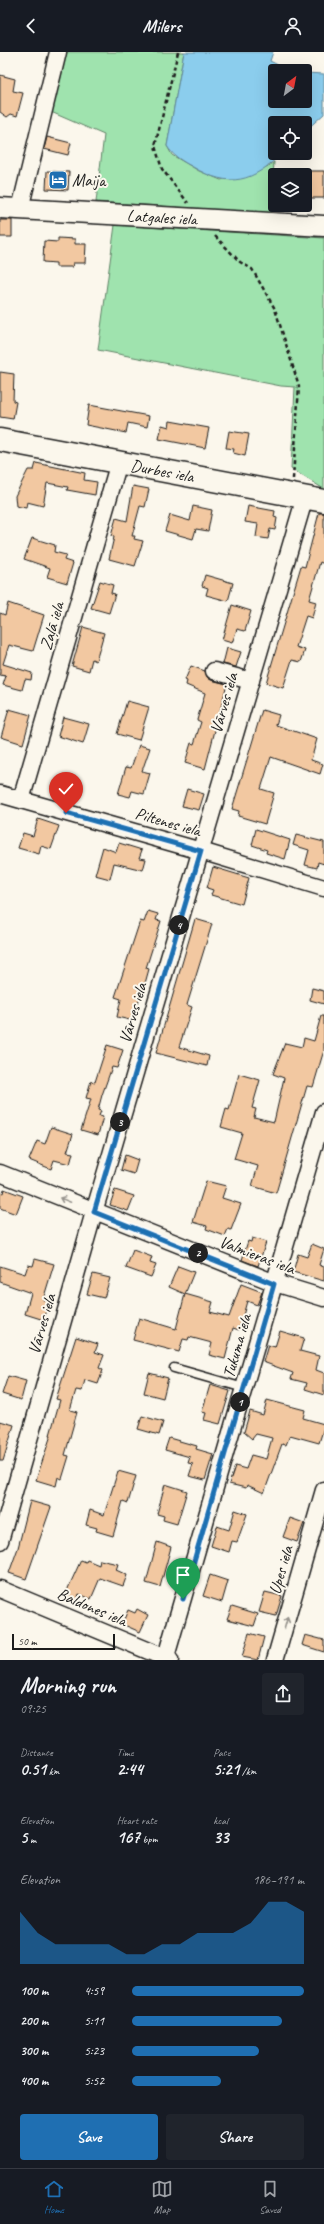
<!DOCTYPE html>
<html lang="en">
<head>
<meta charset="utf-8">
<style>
  body { margin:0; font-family:Caveat,sans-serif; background:#20242c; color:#f1f3f6; height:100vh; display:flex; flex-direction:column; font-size:15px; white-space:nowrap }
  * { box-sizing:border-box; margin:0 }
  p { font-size:13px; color:#9ea1a6 }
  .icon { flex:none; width:22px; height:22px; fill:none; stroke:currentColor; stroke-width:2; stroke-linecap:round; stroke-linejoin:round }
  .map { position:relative; height:1608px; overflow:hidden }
  .sheet { display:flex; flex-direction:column; background:#171b24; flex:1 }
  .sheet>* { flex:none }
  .needle { width:26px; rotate:32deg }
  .tools { position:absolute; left:268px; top:12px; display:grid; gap:8px }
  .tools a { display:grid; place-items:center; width:44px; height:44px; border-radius:4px; background:#171b24; box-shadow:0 4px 16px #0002; font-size:20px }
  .scale { position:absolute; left:12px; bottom:10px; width:103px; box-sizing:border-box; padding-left:4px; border:2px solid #1c1c1c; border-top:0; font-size:11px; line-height:14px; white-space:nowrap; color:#1c1c1c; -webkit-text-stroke:3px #fbf7ec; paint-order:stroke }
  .pin { position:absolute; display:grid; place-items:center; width:34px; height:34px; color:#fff; margin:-41px -17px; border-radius:50% 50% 50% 0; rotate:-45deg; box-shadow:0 0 4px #0007 }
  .pin .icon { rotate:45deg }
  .km { position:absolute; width:20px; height:20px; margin:-10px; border-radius:50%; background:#222; color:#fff; font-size:11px; line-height:20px; text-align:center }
  .round { display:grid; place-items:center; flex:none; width:42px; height:42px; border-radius:4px; background:#20242c }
  .head { display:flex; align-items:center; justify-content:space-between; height:68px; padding:0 20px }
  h1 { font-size:22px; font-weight:700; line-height:30px }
  .metrics { display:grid; grid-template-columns:repeat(3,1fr); gap:6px; height:68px; padding:4px 20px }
  .metrics div { display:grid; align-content:center }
  .metrics b { font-size:17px; font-weight:700 }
  .metrics small { font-size:11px; font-weight:400 }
  .metrics p { font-size:11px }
  .chart { height:112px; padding:8px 20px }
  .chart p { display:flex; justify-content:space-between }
  .chart svg { width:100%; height:72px; margin-top:4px; fill:#1f6fb2; opacity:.7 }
  .primary-button { display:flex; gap:8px; margin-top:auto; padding:8px 20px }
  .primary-button a { flex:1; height:46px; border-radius:4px; background:#1f6fb2; color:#fff; font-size:16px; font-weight:700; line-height:46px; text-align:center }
  .primary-button a+a { background:#20242c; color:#f1f3f6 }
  ul { padding:0 20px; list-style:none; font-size:13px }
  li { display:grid; grid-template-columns:64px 48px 1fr; align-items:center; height:30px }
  li i { height:10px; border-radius:5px; background:#1f6fb2 }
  header { display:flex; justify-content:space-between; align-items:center; height:52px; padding:0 20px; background:#171b24; font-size:18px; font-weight:700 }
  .dock { display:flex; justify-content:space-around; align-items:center; height:56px; border-top:1px solid #363941; background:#171b24; font-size:11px; color:#9ea1a6 }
  .dock a { display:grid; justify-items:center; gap:2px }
  .dock .selected { color:#1f6fb2 }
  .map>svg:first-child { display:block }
  .green { fill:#9fe3ae; stroke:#5e8065 }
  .water { fill:#8bcded; stroke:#5f8699 }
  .building { fill:#f2c8a1; stroke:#1c1c1c }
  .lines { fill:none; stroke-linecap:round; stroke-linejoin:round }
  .service-casing { stroke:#1c1c1c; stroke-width:11 }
  .minor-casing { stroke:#1c1c1c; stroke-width:19 }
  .tertiary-casing { stroke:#1c1c1c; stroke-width:23 }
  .primary-casing { stroke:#1c1c1c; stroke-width:25 }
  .path { stroke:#1c1c1c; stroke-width:2.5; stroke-dasharray:4 3; stroke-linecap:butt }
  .service { stroke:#fbf7ec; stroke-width:8 }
  .minor { stroke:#fbf7ec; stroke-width:16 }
  .tertiary { stroke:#fbf7ec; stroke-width:20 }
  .primary { stroke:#fbf7ec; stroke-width:22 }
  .oneway { stroke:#97948e }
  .route-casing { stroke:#fff; stroke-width:8 }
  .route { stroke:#1f6fb2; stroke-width:5 }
  .labels { text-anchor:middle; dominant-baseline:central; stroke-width:4; stroke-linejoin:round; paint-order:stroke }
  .poi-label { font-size:17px; fill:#1c1c1c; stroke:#fbf7ec; text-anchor:start }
  .street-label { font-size:17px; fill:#1c1c1c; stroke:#fbf7ec }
</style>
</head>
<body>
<header><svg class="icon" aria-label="back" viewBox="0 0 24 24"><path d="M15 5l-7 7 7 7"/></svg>Milers<svg class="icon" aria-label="person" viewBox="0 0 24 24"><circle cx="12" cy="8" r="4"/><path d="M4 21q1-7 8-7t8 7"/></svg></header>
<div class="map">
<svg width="324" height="1608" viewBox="0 0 324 1608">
  <rect width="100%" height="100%" fill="#fbf7ec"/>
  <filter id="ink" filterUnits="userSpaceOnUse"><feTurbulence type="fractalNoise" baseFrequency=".025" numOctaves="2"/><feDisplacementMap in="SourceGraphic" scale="8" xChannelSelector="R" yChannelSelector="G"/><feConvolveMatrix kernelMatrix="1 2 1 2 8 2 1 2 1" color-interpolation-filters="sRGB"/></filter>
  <g filter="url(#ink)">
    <path class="green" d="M65 0H184L167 94 172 103 199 119 221 128 269 114 274 110 271 161 96 150 104 83 51 60Z
      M115 173 324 186V437L291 417 295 335 281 334 98 298Z"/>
    <path class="water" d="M184 0H273L270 9 282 15 297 19H275V49H305V21L324 22V62L305 79V71H275V101H282C253 130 230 137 193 115 182 109 173 104 167 94Z"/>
    <path class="building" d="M0 23 15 27 13 39 23 41 17 64 11 62 7 65 0 60Z
      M47 85 71 91 68 103 44 97Z
      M47 119 69 120 68 138 46 137Z
      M305 119H324V146H305Z
      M0 168H12V185H0Z
      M58 186 75 187V192H86L85 211H73L72 215H56V211L43 210 44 189 58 190Z
      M0 320 14 322 13 349 16 350 13 367 0 365Z
      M89 353 149 364 147 375 128 371 126 381 86 373Z
      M170 369 209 376 205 396 159 387 162 373 169 375Z
      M229 379 249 382 245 404 233 401 234 397 226 396Z
      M36 411 85 421 84 428 97 430 95 443 67 438 68 435 47 431 43 454 27 450 26 456 16 454 15 444 28 418H34Z
      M133 434 149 437 145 455 140 454 132 484H135L134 487 143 489 135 514 109 507 114 485 111 484 116 466 127 469Z
      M193 454 212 458 208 479 196 477 193 487 165 479 170 463 190 469Z
      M248 454 275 459 274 465 277 466 275 478 270 477 268 487 256 485 258 472 245 470Z
      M319 461H324V512L320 510 309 548 316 550 312 566 306 564 296 595 305 598 301 610 292 608 283 636 266 631 301 514 305 515Z
      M32 486 55 493 54 500 66 503 64 508 73 511 67 531 47 525 50 516 24 507Z
      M205 523 233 531 228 549 206 543 208 536 202 534Z
      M100 529 113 533 111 541 115 542 109 561 91 556Z
      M8 551 44 563 33 599 9 593 3 612 32 621 31 628 25 627 22 638 3 633 6 624 0 623V561L5 563Z
      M232 553 251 559 245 579 237 577 232 591 222 588Z
      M83 575 104 581 96 609 92 607 89 619 72 614Z
      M227 596 241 600 236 615 223 612Z
      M191 614 205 619 207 625 211 628 227 632 205 717 185 711 191 691 194 692 201 670 197 668 205 641 186 633 187 629 185 628Z
      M127 649 149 655 139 688 117 682Z
      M9 657 31 663 23 692 1 685Z
      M262 658 279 663 276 673 317 687 311 708 323 712 320 722 271 705 261 737 274 741 265 772 238 764 239 759 232 757Z
      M63 665 89 672 83 692 58 684Z
      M139 693 150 696 142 719 150 721 144 742 132 739 130 745 118 742 126 715 131 716Z
      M187 737 204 742 199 758 182 754Z
      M38 767 59 774 51 797 41 794 39 802 18 796 23 781 33 784Z
      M256 777 290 788 285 807 266 801 267 798 252 793Z
      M296 783 324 790V812L318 810 317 816 305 813 309 798 293 793Z
      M119 791 142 798 139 806 146 807 143 818 114 811 110 827 95 823 103 795 116 800Z
      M213 815 249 826 242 852 211 843 213 838 207 836Z
      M148 859 158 862 156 868 161 869 146 916 149 917 144 935H142L134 969 117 965 121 947 115 945 140 869 144 870Z
      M195 867 212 872 187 953 192 955 179 995 209 1004 207 1014 156 1001Z
      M312 936 324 939V952L310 948Z
      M321 964H324V998L313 1035 307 1034 276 1141 252 1134 258 1114 234 1107 242 1081 221 1075 226 1057 229 1058 239 1022 260 1028 252 1056 256 1057 254 1065 274 1070 284 1026 273 1022 285 991 302 995 304 986 314 989Z
      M107 993 123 998 117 1016 112 1015 102 1043 98 1058 101 1059 99 1064 103 1065 98 1083 81 1078 91 1047 86 1046 91 1029 95 1030Z
      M51 1075 73 1082 67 1100 73 1101 70 1112 54 1108 51 1117 29 1108 37 1089 45 1092Z
      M125 1103 138 1108 134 1122 121 1118Z
      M206 1129 226 1134 222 1146 241 1152 231 1178 228 1177 225 1184 206 1177 207 1174 193 1170Z
      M4 1137 23 1144 16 1162 0 1156V1140L3 1141Z
      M115 1138 134 1144 128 1159 110 1153Z
      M252 1186 266 1190 258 1214 242 1208 248 1189 251 1190Z
      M312 1192 324 1197 319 1213 324 1215V1229L293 1220 298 1202 307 1205Z
      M133 1198 152 1205 150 1211 156 1213 151 1225 126 1216Z
      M35 1207 54 1212 43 1248 49 1249 44 1268 25 1262 31 1241 0 1230V1214L25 1222 28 1213 33 1214Z
      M178 1214 194 1220 185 1242 169 1235Z
      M93 1222 110 1226 104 1246 87 1242Z
      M241 1232 262 1240 257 1253 247 1249 239 1278 233 1276 225 1307 209 1303 212 1291 189 1285 188 1288 183 1287 179 1300 133 1288 139 1266 176 1277 185 1242 213 1250 210 1260 229 1265Z
      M280 1279 304 1286 300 1299 319 1304 316 1318 324 1321V1343L305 1337 307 1331 291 1327 293 1321 263 1310 268 1293 275 1295Z
      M76 1285 98 1292 95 1300 104 1303 99 1316 103 1318 98 1332 85 1328 82 1339 76 1338 70 1358 77 1360 65 1403 69 1404 62 1427 58 1425 56 1434 36 1428 51 1383H50L60 1348 56 1347Z
      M149 1321 168 1326 163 1346 144 1341Z
      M8 1324 26 1329 21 1348 2 1342Z
      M210 1333 230 1339 220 1372 204 1368 206 1361 202 1360Z
      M267 1348 305 1358 303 1366 324 1372V1375L319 1391 290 1383 286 1393 282 1392 264 1441 247 1433 246 1436 229 1432 235 1414 246 1417 251 1403 266 1407 272 1386 256 1382 252 1387 244 1380 250 1359 263 1363Z
      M142 1364 163 1370 159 1383 138 1377Z
      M0 1369 14 1373 3 1409H0Z
      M169 1386 197 1394 196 1397 213 1402 205 1428 189 1424 193 1412 188 1411 190 1405 165 1398Z
      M118 1419 136 1424 128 1451 123 1449 113 1484 96 1479 97 1476 86 1473 90 1458 104 1463Z
      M165 1432 187 1439 177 1472 163 1468 164 1464 157 1462Z
      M30 1449 51 1455 26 1527 9 1521 18 1496Z
      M235 1458 247 1462 237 1490 232 1489 229 1500 211 1494 217 1474 229 1478Z
      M290 1466 304 1471 297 1490 283 1485Z
      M157 1490 171 1495 160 1535 146 1531Z
      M81 1508 86 1510 87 1508 99 1513 100 1508 118 1512 116 1518 127 1523 123 1534 100 1526 91 1547 79 1542 77 1548 65 1543Z
      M210 1523 228 1529 222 1550 203 1544Z
      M265 1540 282 1544 276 1564 259 1560Z
      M232 1554 258 1562 254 1574 227 1567Z
      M137 1557 148 1563 140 1580 122 1572 128 1558 135 1561Z
      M249 1581 264 1585 258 1608 242 1605Z
      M305 1583 324 1588V1600L302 1593Z"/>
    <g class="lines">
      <defs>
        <path id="service" d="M174 1316 244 1336"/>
        <path id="minor" d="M20 157 58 0
          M214 619 251 629
          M0 742 201 799 324 836
          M21 748 119 410
          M0 1121 275 1231 324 1246
          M0 1489 94 1160 305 445
          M0 1537 170 1608
          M165 1608 324 1060
          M275 1608 324 1438"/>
        <g id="tertiary">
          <path id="s1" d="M0 156 324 174"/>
        </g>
        <g id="primary">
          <path id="s2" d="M0 388 324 449"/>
        </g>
      </defs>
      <use href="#service" class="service-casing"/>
      <use href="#minor" class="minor-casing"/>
      <use href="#tertiary" class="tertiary-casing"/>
      <use href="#primary" class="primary-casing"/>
      <path class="path" d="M178 0 155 94 162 117 188 151
        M215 184 240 210 252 217 275 257 299 334 293 427"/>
      <use href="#service" class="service"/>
      <use href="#minor" class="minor"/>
      <use href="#tertiary" class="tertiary"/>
      <use href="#primary" class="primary"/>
    </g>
    <defs><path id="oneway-shaft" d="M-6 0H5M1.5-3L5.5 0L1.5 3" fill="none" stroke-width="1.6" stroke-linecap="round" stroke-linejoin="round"/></defs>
    <g class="oneway">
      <use href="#oneway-shaft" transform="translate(65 1148) rotate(-158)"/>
      <use href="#oneway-shaft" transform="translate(286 1571) rotate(-74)"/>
    </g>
  </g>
  <g class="lines" filter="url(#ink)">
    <defs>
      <path id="route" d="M66 761 201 799 94 1160 274 1232 183 1547"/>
    </defs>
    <use href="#route" class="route-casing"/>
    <use href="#route" class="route"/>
  </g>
  <defs>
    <symbol id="hotel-square" viewBox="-11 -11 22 22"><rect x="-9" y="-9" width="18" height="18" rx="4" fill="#1f6fb2" stroke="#fbf7ec"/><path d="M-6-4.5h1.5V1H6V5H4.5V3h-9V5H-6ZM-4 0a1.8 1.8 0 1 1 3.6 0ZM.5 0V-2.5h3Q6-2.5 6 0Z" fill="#fff"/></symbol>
  </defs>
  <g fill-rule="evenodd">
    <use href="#hotel-square" x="47" y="117" width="22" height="22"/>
  </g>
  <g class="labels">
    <g class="poi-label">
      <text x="72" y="128">Maija</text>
    </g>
    <g class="street-label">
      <text stroke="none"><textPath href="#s1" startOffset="162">Latgales iela</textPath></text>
      <text stroke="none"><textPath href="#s2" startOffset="165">Durbes iela</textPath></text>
      <text transform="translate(52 574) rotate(-74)">Zaļā iela</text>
      <text transform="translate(224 651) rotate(-74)">Vārves iela</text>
      <text transform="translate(168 770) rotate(16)">Piltenes iela</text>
      <text transform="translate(133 961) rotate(-74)">Vārves iela</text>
      <text transform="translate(257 1203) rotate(21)">Valmieras iela</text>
      <text transform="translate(42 1272) rotate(-74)">Vārves iela</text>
      <text transform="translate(237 1294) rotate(-74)">Tukuma iela</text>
      <text transform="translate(281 1518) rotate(-74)">Upes iela</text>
      <text transform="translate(92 1555) rotate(23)">Baldones iela</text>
    </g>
  </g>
</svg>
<div class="tools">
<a><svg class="needle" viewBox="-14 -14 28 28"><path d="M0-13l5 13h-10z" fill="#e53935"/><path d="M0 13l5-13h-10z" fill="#9ea1a6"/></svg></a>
<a><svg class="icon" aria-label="locate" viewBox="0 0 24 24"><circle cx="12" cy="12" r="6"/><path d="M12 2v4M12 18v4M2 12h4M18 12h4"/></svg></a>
<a><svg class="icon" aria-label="layers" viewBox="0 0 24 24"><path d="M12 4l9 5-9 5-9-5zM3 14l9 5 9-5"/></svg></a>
</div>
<div class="scale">50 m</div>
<div class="pin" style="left:183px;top:1547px;background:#1e9e55"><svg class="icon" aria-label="arrive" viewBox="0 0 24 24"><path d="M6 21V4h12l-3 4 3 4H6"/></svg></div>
<div class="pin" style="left:66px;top:761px;background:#d93025"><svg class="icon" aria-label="check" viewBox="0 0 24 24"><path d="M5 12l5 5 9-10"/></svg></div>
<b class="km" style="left:240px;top:1350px">1</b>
<b class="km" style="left:198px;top:1201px">2</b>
<b class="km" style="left:120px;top:1070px">3</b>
<b class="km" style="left:179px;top:873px">4</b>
</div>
<section class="sheet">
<div class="head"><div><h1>Morning run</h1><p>09:25</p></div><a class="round"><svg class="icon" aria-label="share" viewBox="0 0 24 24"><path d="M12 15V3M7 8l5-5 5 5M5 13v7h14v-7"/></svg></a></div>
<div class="metrics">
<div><p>Distance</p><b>0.51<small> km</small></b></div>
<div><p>Time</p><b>2:44</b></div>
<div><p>Pace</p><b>5:21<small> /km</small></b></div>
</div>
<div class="metrics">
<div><p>Elevation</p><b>5<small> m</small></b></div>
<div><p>Heart rate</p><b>167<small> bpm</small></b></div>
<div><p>kcal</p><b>33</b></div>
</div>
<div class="chart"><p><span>Elevation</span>186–191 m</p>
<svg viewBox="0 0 160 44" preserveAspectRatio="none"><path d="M0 44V12L10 25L20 32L30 32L40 32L50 32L60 38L70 38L80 32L90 32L100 25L110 25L120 25L130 19L140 6L150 6L160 12V44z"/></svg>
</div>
<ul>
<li><b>100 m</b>4:59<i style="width:100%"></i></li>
<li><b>200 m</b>5:11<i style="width:87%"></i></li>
<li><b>300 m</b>5:23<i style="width:74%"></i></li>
<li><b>400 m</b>5:52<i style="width:52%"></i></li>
</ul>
<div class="primary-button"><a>Save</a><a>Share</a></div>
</section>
<nav class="dock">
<a class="selected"><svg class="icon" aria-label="home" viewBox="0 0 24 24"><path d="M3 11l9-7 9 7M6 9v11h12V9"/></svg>Home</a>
<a><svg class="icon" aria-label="map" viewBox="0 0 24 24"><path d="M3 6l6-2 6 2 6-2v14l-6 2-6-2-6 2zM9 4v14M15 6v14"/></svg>Map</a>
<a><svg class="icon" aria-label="saved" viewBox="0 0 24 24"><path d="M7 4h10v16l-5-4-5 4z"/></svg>Saved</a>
</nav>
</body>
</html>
